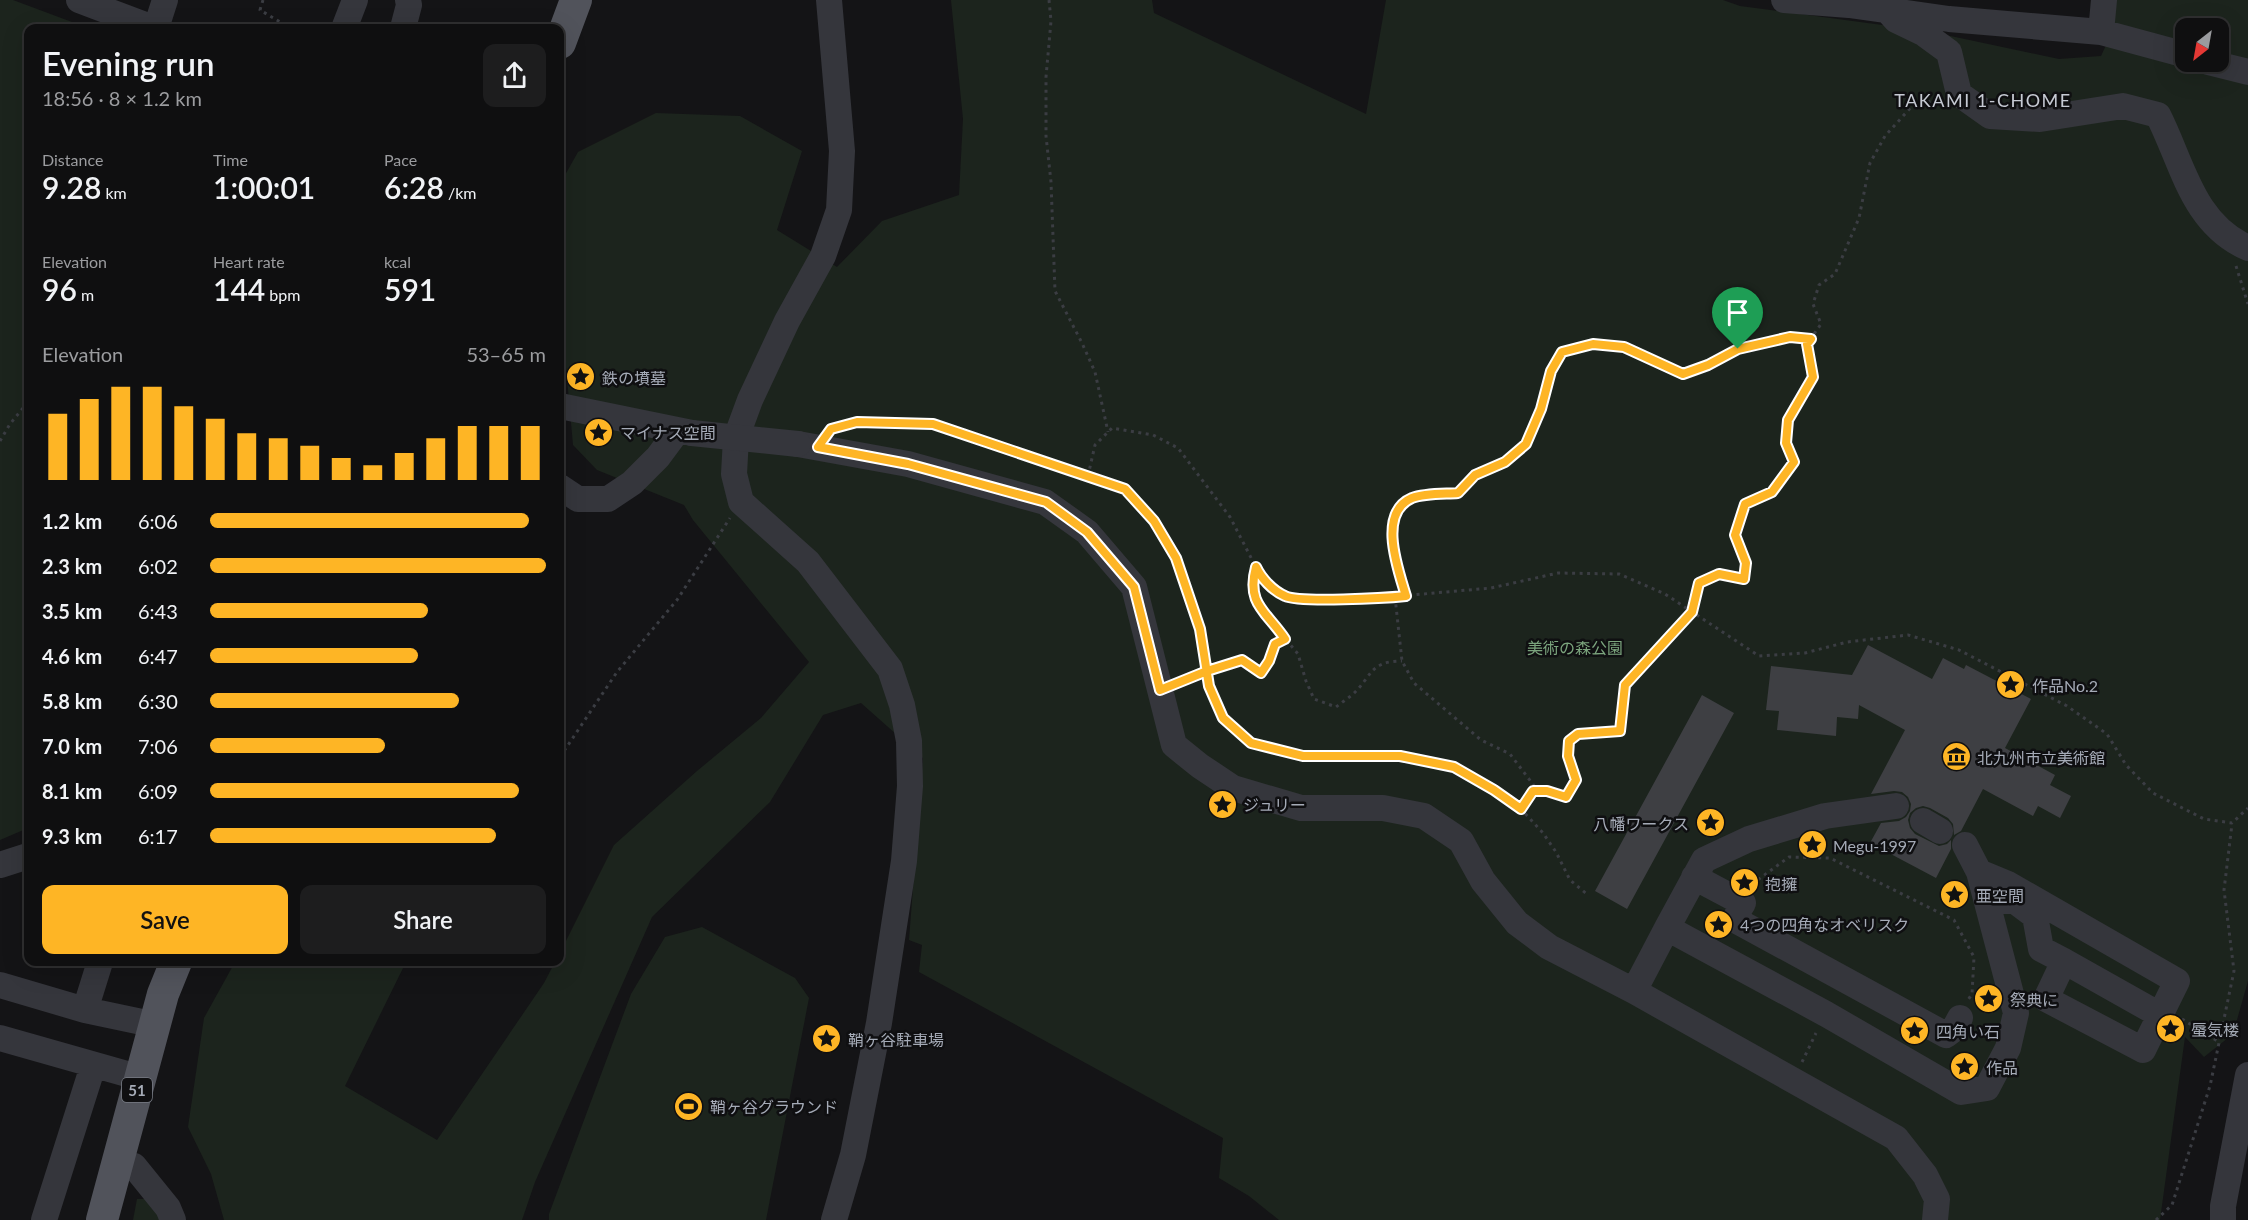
<!DOCTYPE html>
<html lang="en">
<head>
<meta charset="utf-8">
<style>
  body { margin:0; font-family:Lato,"Noto Sans JP",sans-serif; background:#1d1d1e; color:#f1f3f6; height:100vh; display:flex; flex-direction:column; font-size:22px; white-space:nowrap }
  * { box-sizing:border-box; margin:0 }
  p { font-size:20px; color:#9b9c9f }
  .icon { flex:none; width:33px; height:33px; fill:none; stroke:currentColor; stroke-width:2; stroke-linecap:round; stroke-linejoin:round }
  .map { position:relative; flex:1; overflow:hidden }
  .side { position:absolute; left:24px; top:24px; width:540px; height:942px; display:flex; flex-direction:column; background:#0f0f10; border-radius:12px; box-shadow:0 6px 24px #0002,0 0 0 2px #2f2f30 }
  .side>* { flex:none }
  .needle { width:39px; rotate:211deg }
  .fabs { position:absolute; left:2175px; top:18px; display:grid; gap:12px }
  .fabs a { display:grid; place-items:center; width:54px; height:54px; border-radius:12px; background:#0f0f10; box-shadow:0 6px 24px #0002,0 0 0 2px #2f2f30; font-size:30px }
  .pin { position:absolute; display:grid; place-items:center; width:51px; height:51px; color:#fff; margin:-62px -26px; border-radius:50% 50% 50% 0; rotate:-45deg; box-shadow:0 0 6px #0007 }
  .pin .icon { rotate:45deg }
  .round { display:grid; place-items:center; flex:none; width:63px; height:63px; border-radius:12px; background:#1d1d1e }
  .head { display:flex; align-items:center; justify-content:space-between; height:102px; padding:0 18px }
  h1 { font-size:33px; font-weight:600; line-height:45px }
  .figures { display:grid; grid-template-columns:repeat(3,1fr); gap:9px; height:102px; padding:6px 18px }
  .figures div { display:grid; align-content:center }
  .figures b { font-size:30px; font-weight:600 }
  .figures small { font-size:16px; font-weight:400 }
  .figures p { font-size:16px }
  .chart { height:168px; padding:12px 18px }
  .chart p { display:flex; justify-content:space-between }
  .chart svg { width:100%; height:108px; margin-top:6px; stroke:#feb525; stroke-width:6 }
  .cta { display:flex; gap:12px; margin-top:auto; padding:12px 18px }
  .cta a { flex:1; height:69px; border-radius:12px; background:#feb525; color:#111; font-size:24px; font-weight:600; line-height:69px; text-align:center }
  .cta a+a { background:#1d1d1e; color:#f1f3f6 }
  ul { padding:0 18px; list-style:none; font-size:20px }
  li { display:grid; grid-template-columns:96px 72px 1fr; align-items:center; height:45px }
  li i { height:15px; border-radius:8px; background:#feb525 }
  .map>svg:first-child { display:block }
  .green { fill:#1c241d; fill-rule:evenodd }
  .building { fill:#3e3f43 }
  .lines { fill:none; stroke-linecap:round; stroke-linejoin:round }
  .path { stroke:#3b3d43; stroke-width:3; stroke-dasharray:3 4.5; stroke-linecap:butt }
  .minor { stroke:#35363c; stroke-width:26 }
  .major { stroke:#51535b; stroke-width:32 }
  .minor-bridge { stroke:#35363c; stroke-width:26 }
  .route-casing { stroke:#fff; stroke-width:12 }
  .route { stroke:#feb525; stroke-width:8 }
  .labels { text-anchor:middle; dominant-baseline:central; stroke-width:5; stroke-linejoin:round; paint-order:stroke }
  .shield { fill:#0f0f11; stroke:#787c85; stroke-width:1.5 }
  .shield-label { font-size:15px; font-weight:bold; fill:#a5abb7 }
  .poi-label { font-size:16px; fill:#a5abb7; stroke:#0f0f11; text-anchor:start }
  .park-label { font-size:16px; fill:#7ba47d; stroke:#0f0f11 }
  .neighbourhood-label { font-size:18px; letter-spacing:1.5px; fill:#c6cad3; stroke:#0f0f11 }
</style>
</head>
<body>
<div class="map">
<svg width="2248" height="1220" viewBox="0 0 2248 1220">
  <rect width="100%" height="100%" fill="#141416"/>
  <path class="green" d="M0 0H13L88 28H28V828L0 840Z
    M951 0H1152L1154 13 1366 114 1386 0H1723L1740 6 1927 31 2059 59 2101 56 2114 28 2116 0H2248V981L2233 1034 2204 1057 2185 1037 2160 1220H1279L1249 1196 1219 1178 1223 1138 919 972 922 945 909 940 923 758 861 703 823 715 770 802 652 917 535 1182 522 1220H224L211 1174 188 1127 204 1018 235 962H406L345 1086 437 1140 544 983 555 962H560V953L614 845 697 771 761 718 809 662 693 520 684 505 597 470 573 445 560 300V184L578 152 656 113 740 116 802 151 777 230 837 267 882 221 959 195 963 119ZM2186 28H2218V62H2186Z
    M702 927 795 978 809 998 766 1220H549V1214L631 994 665 937Z
    M137 1199H152L164 1220H133Z"/>
  <path class="building" d="M1868 645 1932 679 1943 658 1964 669 1966 665 2031 699 2005 748 2055 775 2050 785 2071 796 2060 818 2038 806 2033 816 1983 789 1961 831 1954 835 1953 824 1948 818 1930 808 1923 806 1916 808 1910 813 1908 820 1910 828 1915 834 1939 846 1947 844 1951 840V849L1936 878 1870 843 1881 823 1899 821 1906 817 1910 811 1911 804 1908 797 1902 792 1894 791 1871 794 1905 730 1859 705 1858 719 1837 717 1836 736 1777 730 1779 711 1766 710 1771 666 1852 675Z
    M1702 695 1734 713 1627 909 1595 891Z"/>
  <g class="lines">
    <path class="path" d="M263 0 260 10 290 28
      M1049 0 1051 21 1046 77V136L1051 182 1055 291 1082 343 1095 372 1108 432
      M2236 266 2248 304
      M834 428 857 422 933 424 1125 489 1154 521 1176 558 1200 629 1209 686 1223 718 1251 743 1303 756H1400L1453 767 1494 790 1521 809 1543 833 1556 852 1570 880 1588 895
      M0 441 10 424 28 402
      M1088 476 1095 445 1112 428 1153 435 1178 448 1230 517 1261 577 1285 597 1321 599 1400 596 1491 588 1558 573 1619 574 1665 594 1759 656 1805 653 1847 642 1908 635 1959 650 2067 706 2107 734 2126 765 2153 793 2204 819 2232 823 2248 808
      M1255 569 1252 580 1255 602 1298 654 1306 681 1314 699 1336 707C1341 703 1347 699 1352 695 1372 677 1369 661 1402 661
      M1406 596C1398 569 1377 514 1412 498 1425 493 1445 494 1458 493L1475 475 1505 462 1526 444 1541 409 1552 371 1562 352 1593 344 1624 347 1684 374 1709 365 1738 349 1790 337 1810 339
      M1395 597 1402 661 1414 683 1481 740 1510 754 1538 791
      M1179 682 1242 660 1261 673 1269 661 1275 644 1285 639
      M560 757 617 672 677 600 730 518
      M1521 809 1533 791H1547L1566 797 1576 780 1568 755 1570 741 1578 734 1620 731 1625 685 1692 612 1699 583 1719 575 1744 579 1746 563 1735 535 1745 505 1772 492 1794 462 1786 443 1788 420 1813 377 1807 344 1821 324 1813 304 1819 285 1835 274 1859 218 1870 163 1885 136 1914 104 1939 100
      M1754 886 1759 879 1789 857 1830 858 1954 920 1974 957 1972 994 1968 1000
      M2182 1019 2219 1042
      M1977 1028 1989 1036
      M1802 1062 1816 1033
      M2156 1220 2172 1205 2210 1086 2234 971 2224 890 2232 824"/>
    <path class="minor" d="M79 0 153 28
      M829 0 842 151 839 210 823 256 787 321 750 400 736 438 734 474 741 502 808 562 890 669 902 705 909 741 910 786 904 861 879 1023 853 1155 834 1220
      M1784 0 1849 5 1949 19 2101 32 2186 55
      M1887 10 1896 20 1923 33 1949 52 1959 94 1990 116 2040 119 2123 106 2158 115C2183 164 2192 223 2248 248
      M345 26 355 0
      M156 28 165 0
      M403 28 409 5 408 0
      M2101 32 2104 0
      M2208 62 2248 72
      M560 406 692 433
      M798 444 908 464 1045 502 1087 532 1134 587 1174 745 1200 766 1233 788 1301 808H1383L1424 816 1461 841 1483 881 1517 923 1549 947 1634 991 1896 1138 1925 1175 1937 1199 1935 1220
      M560 487 578 499H608L632 483 658 457 678 430
      M1923 821 1940 831
      M0 865 28 856
      M1979 872 2008 884 2177 981 2143 1050 2046 999 2064 961 2041 949 2035 916 2015 901H1987
      M1694 877 1743 903 1738 911 1739 922 1946 1035 1954 1029 1960 1018
      M1667 928 1704 860 1749 839 1825 816 1896 806
      M2064 961 2160 1015
      M0 985 85 1010 100 962
      M1634 991 1667 928 1826 1014 1961 1092 1987 1088 2008 1048 2016 1013 1979 872 1965 845
      M85 1010 156 1025
      M0 1038 141 1078
      M134 1166 168 1208 173 1220
      M44 1220 93 1066
      M2223 1220V1206L2248 1075"/>
    <path class="major" d="M560 43 576 0
      M102 1220 163 994 176 962"/>
    <path class="minor-bridge" d="M692 433 798 444"/>
  </g>
  <g class="lines">
    <defs>
      <path id="route" d="M1738 349 1708 365 1683 374 1624 347 1593 344 1562 352 1551 371 1541 409 1526 444 1505 462 1475 475 1458 493C1445 494 1425 493 1412 498 1377 513 1398 569 1406 596 1386 598 1299 603 1285 596 1273 591 1261 578 1256 567 1246 604 1266 611 1285 639L1275 644 1269 661 1261 673 1242 660 1207 671 1160 690 1134 587 1087 532 1046 502 908 464 818 447 831 429 857 422 933 424 1125 489 1154 521 1176 558 1200 629 1209 686 1223 718 1251 743 1303 756H1400L1454 767 1494 790 1521 809 1533 791H1547L1566 797 1576 780 1568 756 1569 741 1578 734 1620 731 1625 685 1692 612 1699 583 1719 574 1744 579 1746 563 1735 535 1745 504 1772 492 1794 462 1786 443 1788 420 1813 377 1807 344 1811 339 1790 337 1738 349"/>
    </defs>
    <use href="#route" class="route-casing"/>
    <use href="#route" class="route"/>
  </g>
  <defs>
    <symbol id="sight-disc" viewBox="-11 -11 22 22"><circle r="9.5" fill="#feb525" stroke="#0f0f11"/><path d="M0-6L1.8-2.2L6-1.7L2.9 1.2L3.7 5.4L0 3.3L-3.7 5.4L-2.9 1.2L-6-1.7L-1.8-2.2Z" fill="#111"/></symbol>
    <symbol id="museum-disc" viewBox="-11 -11 22 22"><circle r="9.5" fill="#feb525" stroke="#0f0f11"/><path d="M0-6L6-3V-2H-6V-3ZM-5-1h2V3h-2ZM-1-1h2V3h-2ZM3-1h2V3H3ZM-6 4H6V6H-6Z" fill="#111"/></symbol>
    <symbol id="stadium-disc" viewBox="-11 -11 22 22"><circle r="9.5" fill="#feb525" stroke="#0f0f11"/><path d="M0-5a6.5 5 0 1 0 0 10a6.5 5 0 1 0 0-10ZM-3.5-1.8h7v3.6h-7Z" fill="#111"/></symbol>
  </defs>
  <g fill-rule="evenodd">
    <use href="#sight-disc" x="564" y="360" width="33" height="33"/>
    <use href="#sight-disc" x="582" y="416" width="33" height="33"/>
    <use href="#sight-disc" x="1994" y="668" width="33" height="33"/>
    <use href="#museum-disc" x="1940" y="740" width="33" height="33"/>
    <use href="#sight-disc" x="1206" y="788" width="33" height="33"/>
    <use href="#sight-disc" x="1694" y="806" width="33" height="33"/>
    <use href="#sight-disc" x="1796" y="828" width="33" height="33"/>
    <use href="#sight-disc" x="1728" y="866" width="33" height="33"/>
    <use href="#sight-disc" x="1938" y="878" width="33" height="33"/>
    <use href="#sight-disc" x="1702" y="908" width="33" height="33"/>
    <use href="#sight-disc" x="1972" y="982" width="33" height="33"/>
    <use href="#sight-disc" x="2154" y="1012" width="33" height="33"/>
    <use href="#sight-disc" x="1898" y="1014" width="33" height="33"/>
    <use href="#sight-disc" x="810" y="1022" width="33" height="33"/>
    <use href="#sight-disc" x="1948" y="1050" width="33" height="33"/>
    <use href="#stadium-disc" x="672" y="1090" width="33" height="33"/>
  </g>
  <g class="labels">
    <rect class="shield" x="122" y="1078" width="30" height="24" rx="4.5"/>
    <g class="shield-label">
      <text x="137" y="1090">51</text>
    </g>
    <g class="poi-label">
      <text x="602" y="377">鉄の墳墓</text>
      <text x="620" y="432">マイナス空間</text>
      <text x="2032" y="685">作品No.2</text>
      <text x="1977" y="757">北九州市立美術館</text>
      <text x="1243" y="804">ジュリー</text>
      <text x="1689" y="823" text-anchor="end">八幡ワークス</text>
      <text x="1833" y="845">Megu-1997</text>
      <text x="1765" y="883">抱擁</text>
      <text x="1976" y="895">亜空間</text>
      <text x="1740" y="924">4つの四角なオベリスク</text>
      <text x="2010" y="999">祭典に</text>
      <text x="2191" y="1029">蜃気楼</text>
      <text x="1936" y="1031">四角い石</text>
      <text x="848" y="1039">鞘ヶ谷駐車場</text>
      <text x="1986" y="1067">作品</text>
      <text x="710" y="1106">鞘ヶ谷グラウンド</text>
    </g>
    <g class="park-label">
      <text x="1575" y="647">美術の森公園</text>
    </g>
    <g class="neighbourhood-label">
      <text x="1983" y="100">TAKAMI 1-CHOME</text>
    </g>
  </g>
</svg>
<div class="fabs">
<a><svg class="needle" viewBox="-14 -14 28 28"><path d="M0-13l5 13h-10z" fill="#e53935"/><path d="M0 13l5-13h-10z" fill="#9b9c9f"/></svg></a>
</div>
<div class="pin" style="left:1738px;top:349px;background:#1e9e55"><svg class="icon" aria-label="arrive" viewBox="0 0 24 24"><path d="M6 21V4h12l-3 4 3 4H6"/></svg></div>
<section class="side">
<div class="head"><div><h1>Evening run</h1><p>18:56 · 8 × 1.2 km</p></div><a class="round"><svg class="icon" aria-label="share" viewBox="0 0 24 24"><path d="M12 15V3M7 8l5-5 5 5M5 13v7h14v-7"/></svg></a></div>
<div class="figures">
<div><p>Distance</p><b>9.28<small> km</small></b></div>
<div><p>Time</p><b>1:00:01</b></div>
<div><p>Pace</p><b>6:28<small> /km</small></b></div>
</div>
<div class="figures">
<div><p>Elevation</p><b>96<small> m</small></b></div>
<div><p>Heart rate</p><b>144<small> bpm</small></b></div>
<div><p>kcal</p><b>591</b></div>
</div>
<div class="chart"><p><span>Elevation</span>53–65 m</p>
<svg viewBox="0 0 160 44" preserveAspectRatio="none"><path d="M5 44V17M15 44V11M25 44V6M35 44V6M45 44V14M55 44V19M65 44V25M75 44V27M85 44V30M95 44V35M105 44V38M115 44V33M125 44V27M135 44V22M145 44V22M155 44V22"/></svg>
</div>
<ul>
<li><b>1.2 km</b>6:06<i style="width:95%"></i></li>
<li><b>2.3 km</b>6:02<i style="width:100%"></i></li>
<li><b>3.5 km</b>6:43<i style="width:65%"></i></li>
<li><b>4.6 km</b>6:47<i style="width:62%"></i></li>
<li><b>5.8 km</b>6:30<i style="width:74%"></i></li>
<li><b>7.0 km</b>7:06<i style="width:52%"></i></li>
<li><b>8.1 km</b>6:09<i style="width:92%"></i></li>
<li><b>9.3 km</b>6:17<i style="width:85%"></i></li>
</ul>
<div class="cta"><a>Save</a><a>Share</a></div>
</section>
</div>
</body>
</html>
